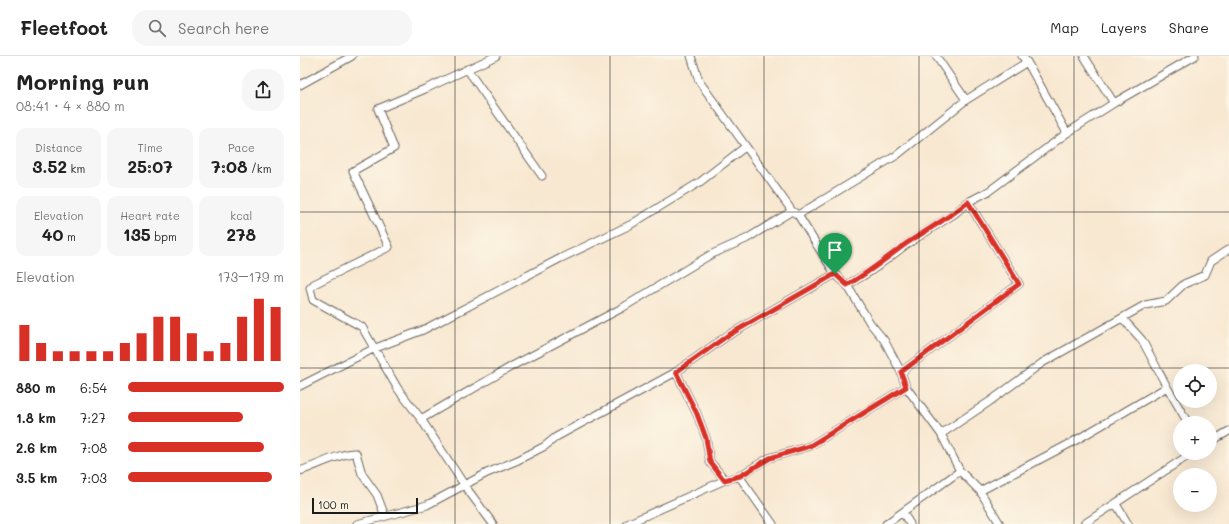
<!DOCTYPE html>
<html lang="en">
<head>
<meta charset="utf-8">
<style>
  body { margin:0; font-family:Mali,sans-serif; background:#f6f6f6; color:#222; height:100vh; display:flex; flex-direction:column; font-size:15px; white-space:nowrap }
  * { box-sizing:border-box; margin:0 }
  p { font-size:13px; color:#767676 }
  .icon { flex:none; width:22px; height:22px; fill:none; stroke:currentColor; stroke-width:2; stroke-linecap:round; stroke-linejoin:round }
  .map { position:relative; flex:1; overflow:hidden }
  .side { display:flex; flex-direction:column; background:#fff; width:300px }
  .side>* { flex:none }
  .fabs { position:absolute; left:873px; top:308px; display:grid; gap:8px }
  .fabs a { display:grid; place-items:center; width:44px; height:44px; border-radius:50%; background:#fff; box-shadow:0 4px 16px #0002; font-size:20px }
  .scale { position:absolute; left:12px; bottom:10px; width:106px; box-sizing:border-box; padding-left:4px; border:2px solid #1c1c1c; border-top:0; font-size:11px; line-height:14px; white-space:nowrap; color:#1c1c1c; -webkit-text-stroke:3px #fcf5e5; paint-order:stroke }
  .pin { position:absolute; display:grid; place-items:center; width:34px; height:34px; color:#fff; margin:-41px -17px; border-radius:50% 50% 50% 0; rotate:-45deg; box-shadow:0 0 4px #0007 }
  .pin .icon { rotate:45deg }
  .round { display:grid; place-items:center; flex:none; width:42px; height:42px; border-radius:16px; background:#f6f6f6 }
  .headline { display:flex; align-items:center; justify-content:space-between; height:68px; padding:0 16px }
  h1 { font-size:22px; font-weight:800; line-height:30px }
  .metrics { display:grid; grid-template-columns:repeat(3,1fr); gap:6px; height:68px; padding:4px 16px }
  .metrics div { display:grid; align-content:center; border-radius:10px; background:#f6f6f6; text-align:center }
  .metrics b { font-size:17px; font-weight:800 }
  .metrics small { font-size:11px; font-weight:400 }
  .metrics p { font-size:11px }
  .chart { height:112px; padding:8px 16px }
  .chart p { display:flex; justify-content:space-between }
  .chart svg { width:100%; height:72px; margin-top:4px; stroke:#d93025; stroke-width:6 }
  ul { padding:0 16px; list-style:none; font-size:13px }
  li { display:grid; grid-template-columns:64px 48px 1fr; align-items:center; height:30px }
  li i { height:10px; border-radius:5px; background:#d93025 }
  header { display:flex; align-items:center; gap:24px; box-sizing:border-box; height:56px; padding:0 20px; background:#fff; border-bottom:1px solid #e0e0e0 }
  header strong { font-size:19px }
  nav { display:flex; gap:22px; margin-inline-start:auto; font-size:14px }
  .search { width:280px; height:36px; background:#f6f6f6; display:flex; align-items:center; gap:10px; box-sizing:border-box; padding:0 14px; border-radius:16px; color:#767676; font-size:15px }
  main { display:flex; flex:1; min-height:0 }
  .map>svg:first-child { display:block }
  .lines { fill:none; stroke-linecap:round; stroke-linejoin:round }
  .minor-casing { stroke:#69635b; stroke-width:9 }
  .minor { stroke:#fff; stroke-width:7 }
  .route-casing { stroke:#fff; stroke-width:8 }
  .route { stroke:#d93025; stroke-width:5 }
  .grid { fill:none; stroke:#1c1c1c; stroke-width:1; stroke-opacity:0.55 }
</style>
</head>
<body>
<header>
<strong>Fleetfoot</strong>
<div class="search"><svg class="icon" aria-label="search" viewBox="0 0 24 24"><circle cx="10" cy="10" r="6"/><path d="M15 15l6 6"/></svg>Search here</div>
<nav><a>Map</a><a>Layers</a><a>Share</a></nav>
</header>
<main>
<section class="side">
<div class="headline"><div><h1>Morning run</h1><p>08:41 · 4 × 880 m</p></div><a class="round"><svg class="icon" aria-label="share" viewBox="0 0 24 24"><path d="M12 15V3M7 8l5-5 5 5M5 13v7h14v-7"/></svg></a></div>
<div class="metrics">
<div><p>Distance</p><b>3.52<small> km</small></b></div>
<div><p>Time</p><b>25:07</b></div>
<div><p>Pace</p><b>7:08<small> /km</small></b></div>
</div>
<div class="metrics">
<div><p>Elevation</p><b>40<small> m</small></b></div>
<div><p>Heart rate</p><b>135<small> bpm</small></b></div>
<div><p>kcal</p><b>278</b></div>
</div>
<div class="chart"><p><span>Elevation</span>173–179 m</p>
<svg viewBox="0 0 160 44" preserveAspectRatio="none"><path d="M5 44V22M15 44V33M25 44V38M35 44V38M45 44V38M55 44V38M65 44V33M75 44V27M85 44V17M95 44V17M105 44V27M115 44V38M125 44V33M135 44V17M145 44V6M155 44V11"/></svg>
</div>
<ul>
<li><b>880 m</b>6:54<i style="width:100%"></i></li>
<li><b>1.8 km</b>7:27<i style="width:74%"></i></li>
<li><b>2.6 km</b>7:08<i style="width:87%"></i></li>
<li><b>3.5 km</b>7:03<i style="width:92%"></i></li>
</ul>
</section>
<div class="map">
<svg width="929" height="468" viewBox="0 0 929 468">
  <rect width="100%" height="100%" fill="#fcf5e5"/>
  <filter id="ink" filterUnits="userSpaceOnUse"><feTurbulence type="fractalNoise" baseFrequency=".025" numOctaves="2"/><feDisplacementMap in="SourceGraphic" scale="8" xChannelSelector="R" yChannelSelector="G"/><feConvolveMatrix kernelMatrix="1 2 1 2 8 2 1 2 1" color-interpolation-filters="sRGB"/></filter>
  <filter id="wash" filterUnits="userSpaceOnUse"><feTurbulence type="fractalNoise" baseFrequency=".012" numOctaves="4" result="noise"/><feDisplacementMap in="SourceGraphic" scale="16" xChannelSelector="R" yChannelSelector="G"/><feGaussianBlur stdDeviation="0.9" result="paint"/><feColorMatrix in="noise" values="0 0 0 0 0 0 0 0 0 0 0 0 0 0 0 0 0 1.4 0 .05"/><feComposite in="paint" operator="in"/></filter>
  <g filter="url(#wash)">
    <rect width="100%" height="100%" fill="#f8e8d1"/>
  </g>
  <g filter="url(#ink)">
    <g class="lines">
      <defs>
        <path id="minor" d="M391 0 399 25 492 155 498 159 535 218 547 229 570 267 584 284 601 316 606 331 641 378 660 415 680 435 700 468
          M636 0 666 44
          M784 0 814 47
          M727 6 767 77
          M167 13 242 120
          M0 29 52 0
          M498 159 597 99 666 44 727 6 722 0
          M547 229 571 215 607 188 654 158 668 146 689 135 767 77 814 47 895 0
          M823 263 842 284 867 331
          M376 316 397 358 406 382 410 406 425 424
          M601 316 719 228 668 146
          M0 330 73 293 123 274 261 202 330 169 400 126 445 91
          M121 363 214 309 322 252 410 199 446 183 492 155
          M641 378 689 346 742 307 845 249 866 245 884 228 905 219 911 205 929 193
          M910 386 929 375
          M0 415C16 410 42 396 56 397L62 418 77 439 85 460
          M439 420 473 468
          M680 435 771 387 867 331 888 367
          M816 448 828 468
          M603 457 610 468
          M57 468 127 449 187 417 218 404 245 390 256 381 376 316 427 280 535 218
          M193 468 165 430 121 363 98 333 62 271 13 244 10 232 14 228 89 191 53 115 94 92 78 53 125 33 196 0
          M327 468 425 424 439 420 469 402 510 390 606 331
          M586 468 660 415
          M784 468 892 397"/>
      </defs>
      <use href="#minor" class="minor-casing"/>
      <use href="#minor" class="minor"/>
    </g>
  </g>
  <g class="lines" filter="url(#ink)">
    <defs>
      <path id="route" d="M668 146 719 228 601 316 606 331 510 390 470 402 440 420 424 424 410 406 406 382 397 358 376 316 427 280 535 218 547 229C570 216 586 202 607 187 628 173 649 162 668 146Z"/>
    </defs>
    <use href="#route" class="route-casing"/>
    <use href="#route" class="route"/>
  </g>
  <path class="grid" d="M155 0V468M310 0V468M464 0V468M619 0V468M774 0V468M0 156H929M0 312H929"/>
</svg>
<div class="fabs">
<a><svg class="icon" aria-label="locate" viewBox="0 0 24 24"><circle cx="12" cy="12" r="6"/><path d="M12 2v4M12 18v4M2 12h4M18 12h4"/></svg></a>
<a>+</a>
<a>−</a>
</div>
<div class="scale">100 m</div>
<div class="pin" style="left:535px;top:218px;background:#1e9e55"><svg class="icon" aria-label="arrive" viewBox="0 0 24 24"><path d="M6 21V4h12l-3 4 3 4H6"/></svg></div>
</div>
</main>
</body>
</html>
